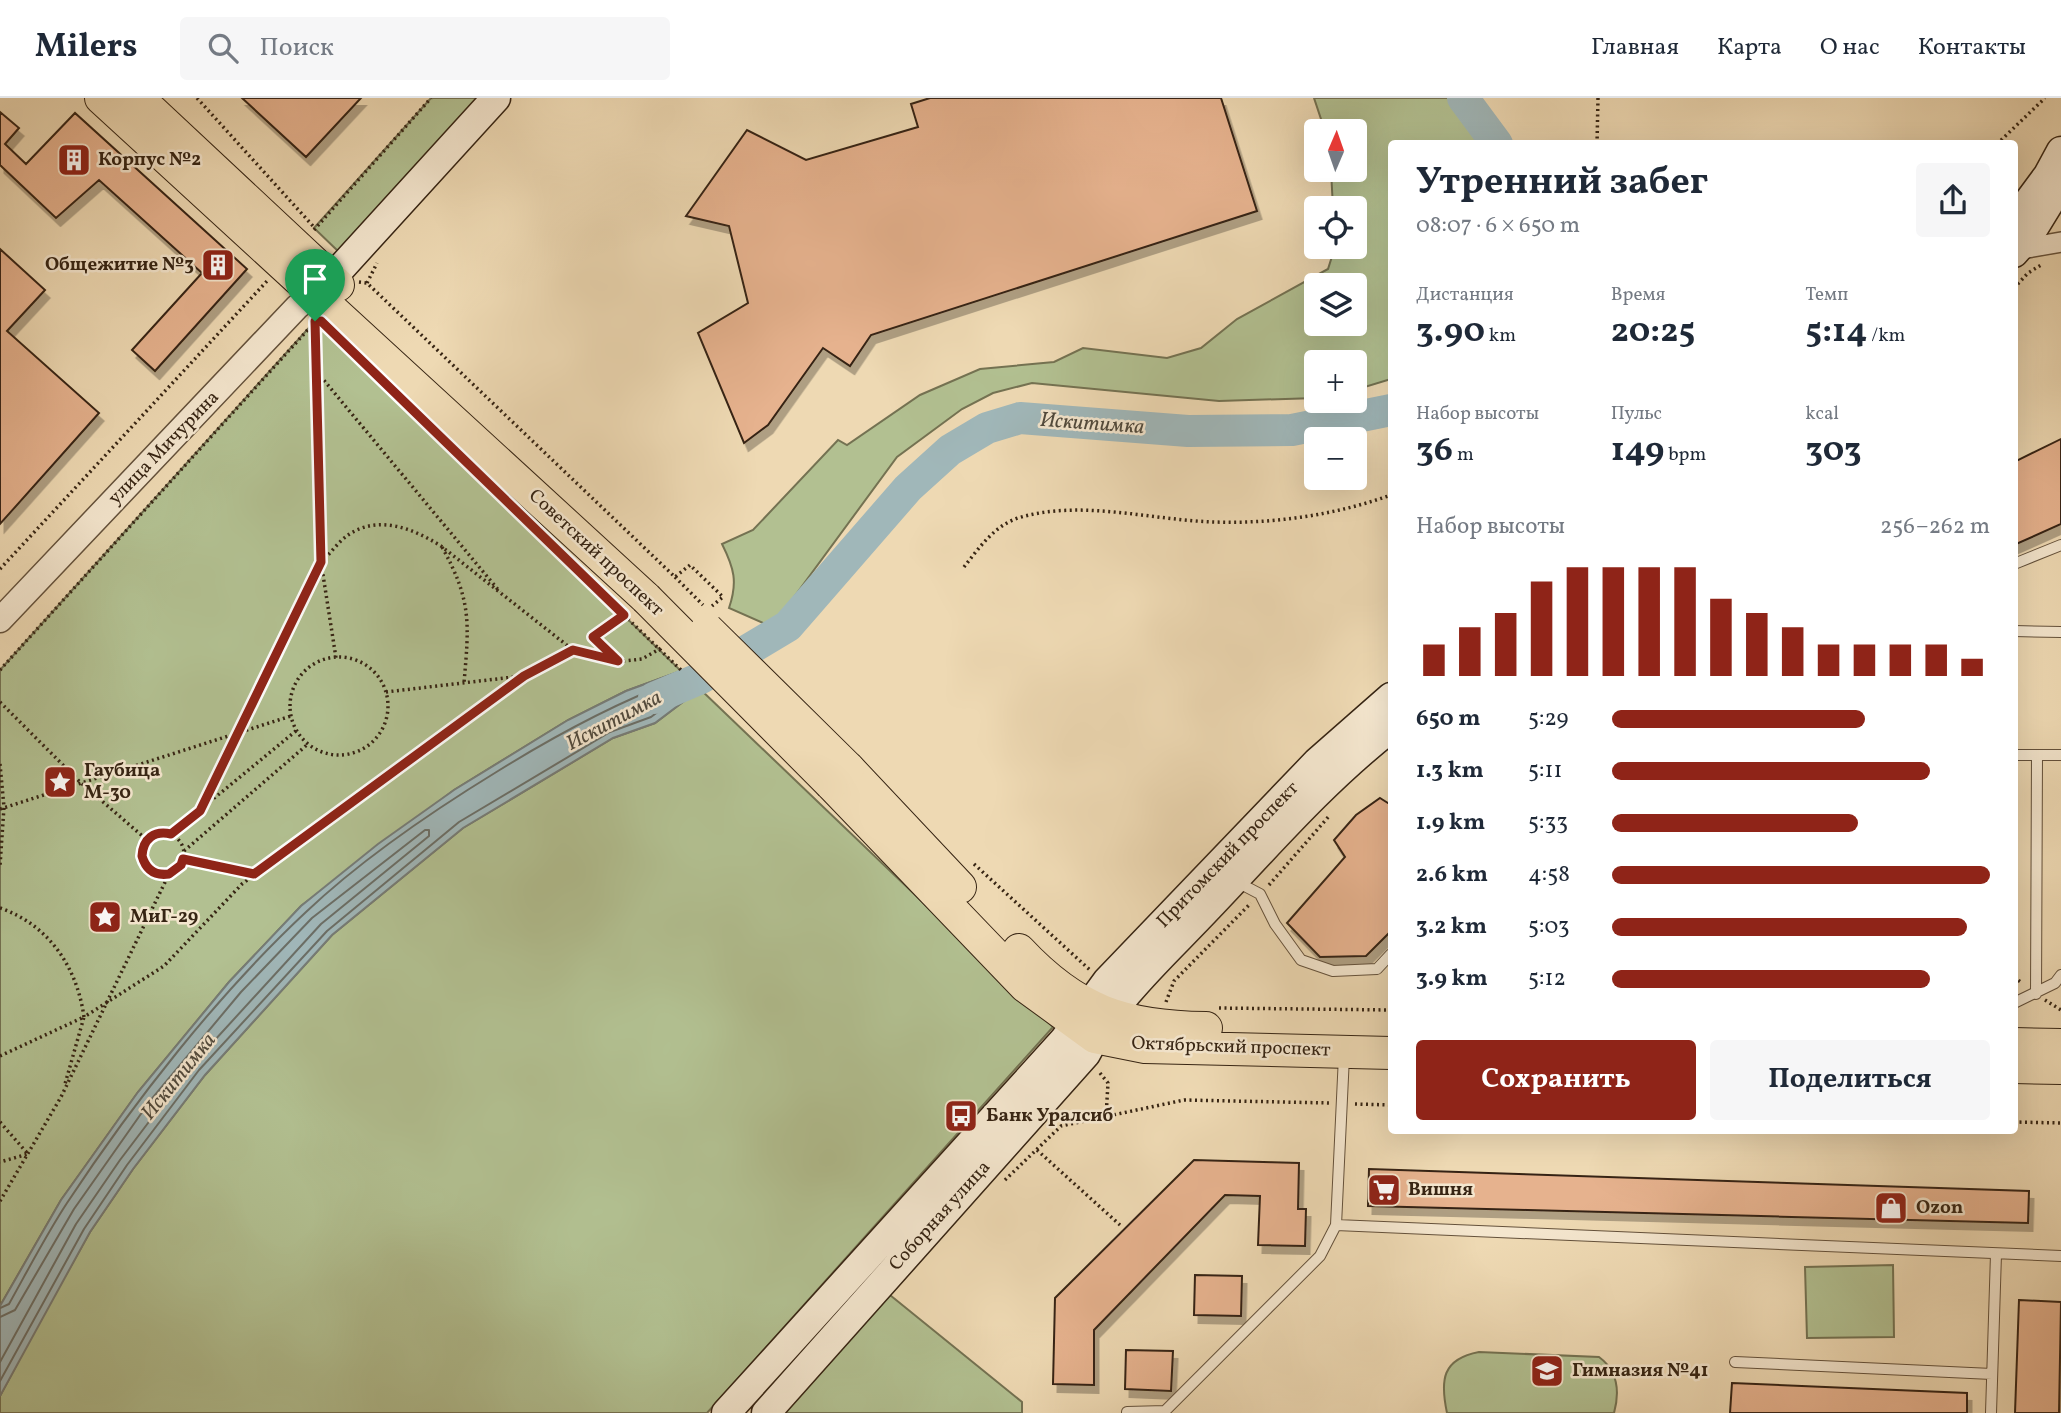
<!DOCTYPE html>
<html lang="ru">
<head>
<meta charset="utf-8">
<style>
  body { margin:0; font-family:Vollkorn,serif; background:#f6f6f7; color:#1f2937; height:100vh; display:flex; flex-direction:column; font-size:26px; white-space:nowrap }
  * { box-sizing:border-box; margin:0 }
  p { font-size:23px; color:#747a83 }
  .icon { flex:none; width:38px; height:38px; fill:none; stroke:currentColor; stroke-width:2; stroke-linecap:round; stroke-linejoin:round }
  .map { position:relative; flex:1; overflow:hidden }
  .drawer { position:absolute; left:1388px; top:42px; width:630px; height:994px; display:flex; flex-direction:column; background:#fff; border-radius:7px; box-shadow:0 7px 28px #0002 }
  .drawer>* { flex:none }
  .needle { width:46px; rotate:2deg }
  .fabs { position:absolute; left:1304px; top:21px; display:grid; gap:14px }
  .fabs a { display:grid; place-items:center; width:63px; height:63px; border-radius:7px; background:#fff; box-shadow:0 7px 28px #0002; font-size:35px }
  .pin { position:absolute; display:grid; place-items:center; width:60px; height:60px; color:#fff; margin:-72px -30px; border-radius:50% 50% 50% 0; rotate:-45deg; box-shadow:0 0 7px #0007 }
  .pin .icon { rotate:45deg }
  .round { display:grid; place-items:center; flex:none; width:74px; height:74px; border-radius:7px; background:#f6f6f7 }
  .headline { display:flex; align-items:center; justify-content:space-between; height:119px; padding:0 28px }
  h1 { font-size:38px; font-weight:700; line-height:52px }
  .metrics { display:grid; grid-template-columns:repeat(3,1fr); gap:10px; height:119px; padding:7px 28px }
  .metrics div { display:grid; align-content:center }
  .metrics b { font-size:35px; font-weight:700 }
  .metrics small { font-size:19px; font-weight:400 }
  .metrics p { font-size:19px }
  .chart { height:196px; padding:14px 28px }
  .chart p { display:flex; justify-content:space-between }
  .chart svg { width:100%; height:126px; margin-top:7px; stroke:#8f2418; stroke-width:6 }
  .cta { display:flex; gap:14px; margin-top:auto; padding:14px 28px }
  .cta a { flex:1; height:80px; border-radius:7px; background:#8f2418; color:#fff; font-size:28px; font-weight:700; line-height:80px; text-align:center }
  .cta a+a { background:#f6f6f7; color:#1f2937 }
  ul { padding:0 28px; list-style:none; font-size:23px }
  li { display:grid; grid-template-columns:112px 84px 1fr; align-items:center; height:52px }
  li i { height:18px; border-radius:9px; background:#8f2418 }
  header { display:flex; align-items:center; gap:42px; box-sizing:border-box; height:98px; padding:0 35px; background:#fff; border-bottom:2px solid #e0e1e3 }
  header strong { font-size:33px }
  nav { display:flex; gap:38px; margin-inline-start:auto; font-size:24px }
  .search { width:490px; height:63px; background:#f6f6f7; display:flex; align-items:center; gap:18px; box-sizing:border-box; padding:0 24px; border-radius:7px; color:#747a83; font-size:26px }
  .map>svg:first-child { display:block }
  .green { fill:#b2c091; stroke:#747252; stroke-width:2; fill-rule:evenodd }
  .water { fill:#a0b7b9; stroke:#767c77; stroke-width:2 }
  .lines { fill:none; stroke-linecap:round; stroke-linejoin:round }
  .shore { stroke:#6b6e66; stroke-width:2 }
  .river { stroke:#a0b7b9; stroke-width:32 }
  .building { fill:#e6b28e; stroke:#362413; stroke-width:2; filter:url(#shadow) }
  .service-casing { stroke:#64513b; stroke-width:12 }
  .minor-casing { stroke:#64513b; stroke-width:22 }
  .tertiary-casing { stroke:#64513b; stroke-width:27 }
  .secondary-casing { stroke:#362413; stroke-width:31 }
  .primary-casing { stroke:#362413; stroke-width:34 }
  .path { stroke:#362413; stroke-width:3.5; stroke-dasharray:2 3.5; stroke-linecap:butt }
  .service { stroke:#f4e6ce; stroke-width:10 }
  .minor { stroke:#f4e6ce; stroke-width:19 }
  .tertiary { stroke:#f4e6ce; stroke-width:24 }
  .secondary { stroke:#f4e6ce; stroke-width:28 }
  .primary { stroke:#eed9b3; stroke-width:32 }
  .primary-bridge-casing { stroke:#362413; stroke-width:34; stroke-linecap:butt }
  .path-bridge { stroke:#362413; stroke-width:3.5; stroke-dasharray:2 3.5; stroke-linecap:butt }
  .primary-bridge { stroke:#eed9b3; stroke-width:32 }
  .route-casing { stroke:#fff; stroke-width:14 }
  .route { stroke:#8f2418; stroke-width:9 }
  .labels { text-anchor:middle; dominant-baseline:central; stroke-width:5; stroke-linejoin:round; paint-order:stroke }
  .poi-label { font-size:19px; font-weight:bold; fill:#362413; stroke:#f4e6ce; text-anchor:start }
  .street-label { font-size:19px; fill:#362413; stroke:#f4e6ce }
  .water-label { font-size:21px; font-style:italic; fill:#50493c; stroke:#f4e6ce }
</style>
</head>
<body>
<header>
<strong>Milers</strong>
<div class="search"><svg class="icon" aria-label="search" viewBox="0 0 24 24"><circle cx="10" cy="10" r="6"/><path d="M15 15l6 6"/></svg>Поиск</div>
<nav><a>Главная</a><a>Карта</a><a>О нас</a><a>Контакты</a></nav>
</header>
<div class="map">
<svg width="2061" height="1315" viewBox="0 0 2061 1315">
  <defs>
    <filter id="shadow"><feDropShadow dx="4.5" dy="8" stdDeviation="0" flood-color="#0004"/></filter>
  </defs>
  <rect width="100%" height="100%" fill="#eed9b3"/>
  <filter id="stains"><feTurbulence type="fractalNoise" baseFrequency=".00286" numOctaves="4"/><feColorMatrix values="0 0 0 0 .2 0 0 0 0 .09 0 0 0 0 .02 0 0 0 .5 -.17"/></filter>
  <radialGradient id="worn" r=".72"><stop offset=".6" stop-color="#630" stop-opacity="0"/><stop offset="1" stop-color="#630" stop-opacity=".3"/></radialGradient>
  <path class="green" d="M431 0H484L341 156 314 130Z
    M1314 0H1448L1488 25 1497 36 1499 45 1391 46V281L1355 292 1354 264H1316V300L1219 303 1032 285 993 295 962 311 897 359 772 529 729 510C738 484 734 470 722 446L753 432 838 342 847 347 920 297 980 271 1054 264 1083 250 1167 260 1201 250 1237 221 1328 171 1335 149H1354V110H1333L1331 72H1354V33H1325ZM1316 187H1354V226H1316Z
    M315 223H321L681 573 626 593 568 622 454 692 301 808 229 884 138 994 61 1102 0 1208V572Z
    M700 591 1053 929 707 1315H0V1298L40 1223 90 1134 133 1071 205 977 332 837 463 730 613 640 655 625Z
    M1893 1167 1894 1239 1807 1240 1805 1169Z
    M885 1193 1022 1304V1315H783Z
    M1479 1254 1599 1259C1618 1273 1620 1293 1614 1315H1447C1440 1282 1442 1261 1479 1254Z"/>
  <path class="water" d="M681 573 700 591 655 625 613 640 463 730 332 837 205 977 133 1071 90 1134 0 1298V1208L61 1102 138 994 229 884 301 808 378 746 454 692 568 622 626 593Z"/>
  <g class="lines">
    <path class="shore" d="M648 602 653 606 647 612 621 618 622 613Z
      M0 1210 9 1206C28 1172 46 1137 67 1105 133 1005 218 896 306 814 363 760 431 714 498 673 556 637 613 606 677 582L686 588V593L651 619 610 634 459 724 327 833 199 972 127 1067 84 1131 0 1283
      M0 1219 15 1212 74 1111 150 1003 241 894 312 820 425 732H429V738L321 826 192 967 120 1062 76 1126 0 1264"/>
    <path class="river" d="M1463 0 1497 46
      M654 600 701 580 788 528 908 390 950 352 987 330 1020 320 1188 333 1292 332 1391 312"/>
  </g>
  <path class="building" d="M242 0H361L306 59Z
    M930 0H1221L1257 113 871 237 850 268 823 250 768 327 744 345 698 235 748 205 729 128 686 118 747 32 806 62 918 29 911 6Z
    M0 14 19 30 5 46 26 66 75 15 247 171 155 273 132 252 202 175 99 82 56 120 0 67Z
    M0 151 45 192 7 233 99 315 0 426Z
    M2061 341V426L2014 447V364Z
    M1380 700 1391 707V833L1366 858 1320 859 1287 825 1345 759 1334 742 1356 717Z
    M1194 1062 1299 1065 1298 1111H1306L1305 1148 1258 1147 1260 1098 1225 1097 1094 1232V1287L1053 1286 1055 1200Z
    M1369 1071 2029 1093 2028 1125 1368 1108Z
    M1195 1177 1242 1178 1241 1218 1194 1217Z
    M2019 1202 2061 1204 2059 1315H2015Z
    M1126 1252 1173 1253 1171 1293 1125 1291Z
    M1732 1285 1967 1295V1315H1730Z"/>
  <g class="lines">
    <defs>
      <path id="service" d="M2014 466 2061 447
        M2014 533 2061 534
        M2014 657H2061
        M1237 784 1260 796 1275 826 1301 862 1333 873 1377 871 1391 856
        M2036 896 2037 657
        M2014 905 2055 885 2061 877
        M1336 1127 2061 1158
        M1735 1264 1992 1276
        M1127 1314 1165 1313 1320 1158 1336 1127 1344 958
        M1991 1315 1996 1156"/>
      <path id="minor" d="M2016 152 2061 144"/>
      <path id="tertiary" d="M0 522 297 209 327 184"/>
      <path id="secondary" d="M2014 123 2048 77 2061 53
        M2014 155 2029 138 2056 94
        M331 181 496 0
        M726 1315 1064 942 1107 883 1317 664 1391 599
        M766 1315 1086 956C1115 899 1166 855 1209 809 1268 747 1324 682 1391 630"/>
      <path id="primary" d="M101 0 646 500
        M138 0 338 187
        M848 670 960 789
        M831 686 1025 888 1095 939 1145 949 1391 955
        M1019 852C1076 913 1124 929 1206 930
        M2014 946 2061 947
        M2014 969 2061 970"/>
    </defs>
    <use href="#service" class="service-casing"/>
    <use href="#minor" class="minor-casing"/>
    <use href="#tertiary" class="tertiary-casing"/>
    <use href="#secondary" class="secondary-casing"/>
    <use href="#primary" class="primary-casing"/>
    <path class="path" d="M197 0 313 128
      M1597 46 1598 0
      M1997 46 2045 0
      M314 132 431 0
      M359 184 367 185 675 479 690 467 723 499 712 508
      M367 185 377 165
      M2014 190 2028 175 2041 167
      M315 229 321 464 336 560
      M317 274 500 494
      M442 449C472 503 469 526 464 585
      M964 469C979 450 994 428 1018 420 1081 401 1150 422 1214 424 1274 426 1335 417 1391 397
      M0 471 268 182
      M597 491 624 517 593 539 616 561
      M290 608a49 49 0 1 1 98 0a49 49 0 1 1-98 0Z
      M0 572 313 226
      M386 594 522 578
      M0 604 80 684 147 742
      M0 666 4 709 0 768
      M0 711 291 618
      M201 711 297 632
      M142 756a21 21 0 1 1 42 0a21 21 0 1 1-42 0Z
      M171 736 200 713 321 464C330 456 339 443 348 437 379 416 414 431 441 448L573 552 624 563 642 561 663 549
      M184 753 308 646
      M183 761 253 776
      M974 766 1090 872
      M1269 787 1330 717
      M0 810C49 827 77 869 84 919L164 868 242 786 524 578 573 552
      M2014 879 2022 885
      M2045 902 2061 912
      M1166 904 1174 883 1251 805
      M1219 910 1391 912
      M0 958 84 919 65 986
      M1100 975 1108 985 1106 1019
      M1355 1006 1391 1007
      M0 1024 28 1056 0 1064
      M2014 1024 2061 1025
      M1037 1052 1120 1127
      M1005 1082 1061 1028 1184 1002 1330 1005
      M0 1103 61 999 169 776"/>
    <use href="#service" class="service"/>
    <use href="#minor" class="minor"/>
    <use href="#tertiary" class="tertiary"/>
    <use href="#secondary" class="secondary"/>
    <use href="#primary" class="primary"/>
    <defs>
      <path id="primary-bridge" d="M646 500 831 686
        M707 531 848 670"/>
    </defs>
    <use href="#primary-bridge" class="primary-bridge-casing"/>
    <path class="path-bridge" d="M675 479 703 507
      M624 517 681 572"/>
    <use href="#primary-bridge" class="primary-bridge"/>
  </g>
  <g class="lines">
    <defs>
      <path id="route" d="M315 223H321L624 517 593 539 618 563 573 552 524 578 254 776 183 761 181 767 169 776C155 778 146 772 142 758 143 741 154 732 171 736L200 713 321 464Z"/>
    </defs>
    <use href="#route" class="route-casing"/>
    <use href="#route" class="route"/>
  </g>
  <defs>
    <symbol id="building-square" viewBox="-11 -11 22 22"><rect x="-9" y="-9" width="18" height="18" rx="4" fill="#8f2418" stroke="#f4e6ce"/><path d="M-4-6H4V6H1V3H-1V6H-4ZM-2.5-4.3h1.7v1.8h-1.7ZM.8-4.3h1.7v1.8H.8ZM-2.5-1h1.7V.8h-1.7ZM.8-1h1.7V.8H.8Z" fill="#fff"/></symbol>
    <symbol id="sight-square" viewBox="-11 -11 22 22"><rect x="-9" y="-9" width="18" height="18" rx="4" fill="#8f2418" stroke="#f4e6ce"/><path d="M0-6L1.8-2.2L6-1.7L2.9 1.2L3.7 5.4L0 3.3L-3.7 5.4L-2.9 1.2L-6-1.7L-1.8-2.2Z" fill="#fff"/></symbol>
    <symbol id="bus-square" viewBox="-11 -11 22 22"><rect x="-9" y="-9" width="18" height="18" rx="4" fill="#8f2418" stroke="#f4e6ce"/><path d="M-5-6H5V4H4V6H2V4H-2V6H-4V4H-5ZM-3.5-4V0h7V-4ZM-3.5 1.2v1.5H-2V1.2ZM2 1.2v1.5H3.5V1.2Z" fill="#fff"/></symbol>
    <symbol id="supermarket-square" viewBox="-11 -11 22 22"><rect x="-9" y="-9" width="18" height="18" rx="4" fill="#8f2418" stroke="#f4e6ce"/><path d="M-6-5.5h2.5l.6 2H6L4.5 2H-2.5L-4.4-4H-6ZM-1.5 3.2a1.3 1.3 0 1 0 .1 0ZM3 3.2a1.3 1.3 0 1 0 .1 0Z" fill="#fff"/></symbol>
    <symbol id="shop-square" viewBox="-11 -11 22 22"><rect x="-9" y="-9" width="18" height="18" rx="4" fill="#8f2418" stroke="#f4e6ce"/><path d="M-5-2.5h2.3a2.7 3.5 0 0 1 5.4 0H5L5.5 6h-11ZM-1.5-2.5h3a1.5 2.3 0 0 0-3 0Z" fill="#fff"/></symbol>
    <symbol id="school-square" viewBox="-11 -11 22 22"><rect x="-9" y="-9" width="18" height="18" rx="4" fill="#8f2418" stroke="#f4e6ce"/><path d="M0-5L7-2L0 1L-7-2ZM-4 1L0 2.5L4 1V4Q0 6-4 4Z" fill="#fff"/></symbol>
  </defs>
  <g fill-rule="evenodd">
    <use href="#building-square" x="55" y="43" width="38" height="38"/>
    <use href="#building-square" x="199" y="148" width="38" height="38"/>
    <use href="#sight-square" x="41" y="665" width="38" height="38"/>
    <use href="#sight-square" x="86" y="800" width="38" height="38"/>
    <use href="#bus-square" x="942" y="999" width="38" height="38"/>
    <use href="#supermarket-square" x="1365" y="1073" width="38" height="38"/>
    <use href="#shop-square" x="1872" y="1091" width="38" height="38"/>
    <use href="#school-square" x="1528" y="1254" width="38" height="38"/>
  </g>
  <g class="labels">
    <g class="poi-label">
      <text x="98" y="62">Корпус №2</text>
      <text x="194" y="167" text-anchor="end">Общежитие №3</text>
      <text x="84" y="673">Гаубица<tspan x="84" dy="22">М-30</tspan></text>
      <text x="130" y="819">МиГ-29</text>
      <text x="986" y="1018">Банк Уралсиб</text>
      <text x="1408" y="1092">Вишня</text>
      <text x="1916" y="1110">Ozon</text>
      <text x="1572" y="1273">Гимназия №41</text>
    </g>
    <g class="street-label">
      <text transform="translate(164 350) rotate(-46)">улица Мичурина</text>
      <text transform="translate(596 455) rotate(43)">Советский проспект</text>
      <text transform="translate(1228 757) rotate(-46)">Притомский проспект</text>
      <text transform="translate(1231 949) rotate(2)">Октябрьский проспект</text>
      <text transform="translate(940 1118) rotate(-48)">Соборная улица</text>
    </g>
    <g class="water-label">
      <text transform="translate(1092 326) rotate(4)">Искитимка</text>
      <text transform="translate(614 623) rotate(-28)">Искитимка</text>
      <text transform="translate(179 979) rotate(-51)">Искитимка</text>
    </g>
  </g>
  <rect width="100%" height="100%" filter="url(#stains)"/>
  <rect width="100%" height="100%" fill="url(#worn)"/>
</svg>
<div class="fabs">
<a><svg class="needle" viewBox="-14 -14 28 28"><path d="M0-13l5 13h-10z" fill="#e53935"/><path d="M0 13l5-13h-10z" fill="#747a83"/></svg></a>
<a><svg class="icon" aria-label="locate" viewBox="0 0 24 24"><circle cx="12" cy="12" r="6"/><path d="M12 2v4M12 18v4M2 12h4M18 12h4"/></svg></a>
<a><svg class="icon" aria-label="layers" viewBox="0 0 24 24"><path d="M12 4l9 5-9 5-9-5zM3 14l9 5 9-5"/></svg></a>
<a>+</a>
<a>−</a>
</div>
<div class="pin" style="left:315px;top:223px;background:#1e9e55"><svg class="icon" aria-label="arrive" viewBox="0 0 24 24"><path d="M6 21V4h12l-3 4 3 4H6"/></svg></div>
<section class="drawer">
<div class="headline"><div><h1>Утренний забег</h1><p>08:07 · 6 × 650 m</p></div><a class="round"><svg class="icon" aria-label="share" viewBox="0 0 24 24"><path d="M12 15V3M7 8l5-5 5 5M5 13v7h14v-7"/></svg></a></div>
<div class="metrics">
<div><p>Дистанция</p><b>3.90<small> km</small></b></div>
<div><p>Время</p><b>20:25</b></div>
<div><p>Темп</p><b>5:14<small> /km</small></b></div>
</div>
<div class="metrics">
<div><p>Набор высоты</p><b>36<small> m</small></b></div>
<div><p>Пульс</p><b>149<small> bpm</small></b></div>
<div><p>kcal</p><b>303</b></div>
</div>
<div class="chart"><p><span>Набор высоты</span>256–262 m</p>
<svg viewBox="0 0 160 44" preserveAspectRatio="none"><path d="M5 44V33M15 44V27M25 44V22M35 44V11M45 44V6M55 44V6M65 44V6M75 44V6M85 44V17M95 44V22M105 44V27M115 44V33M125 44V33M135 44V33M145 44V33M155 44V38"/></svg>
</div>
<ul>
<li><b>650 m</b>5:29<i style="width:67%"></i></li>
<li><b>1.3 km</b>5:11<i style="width:84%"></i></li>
<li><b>1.9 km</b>5:33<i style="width:65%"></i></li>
<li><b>2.6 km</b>4:58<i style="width:100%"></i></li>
<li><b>3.2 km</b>5:03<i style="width:94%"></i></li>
<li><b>3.9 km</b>5:12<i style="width:84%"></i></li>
</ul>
<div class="cta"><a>Сохранить</a><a>Поделиться</a></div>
</section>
</div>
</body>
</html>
